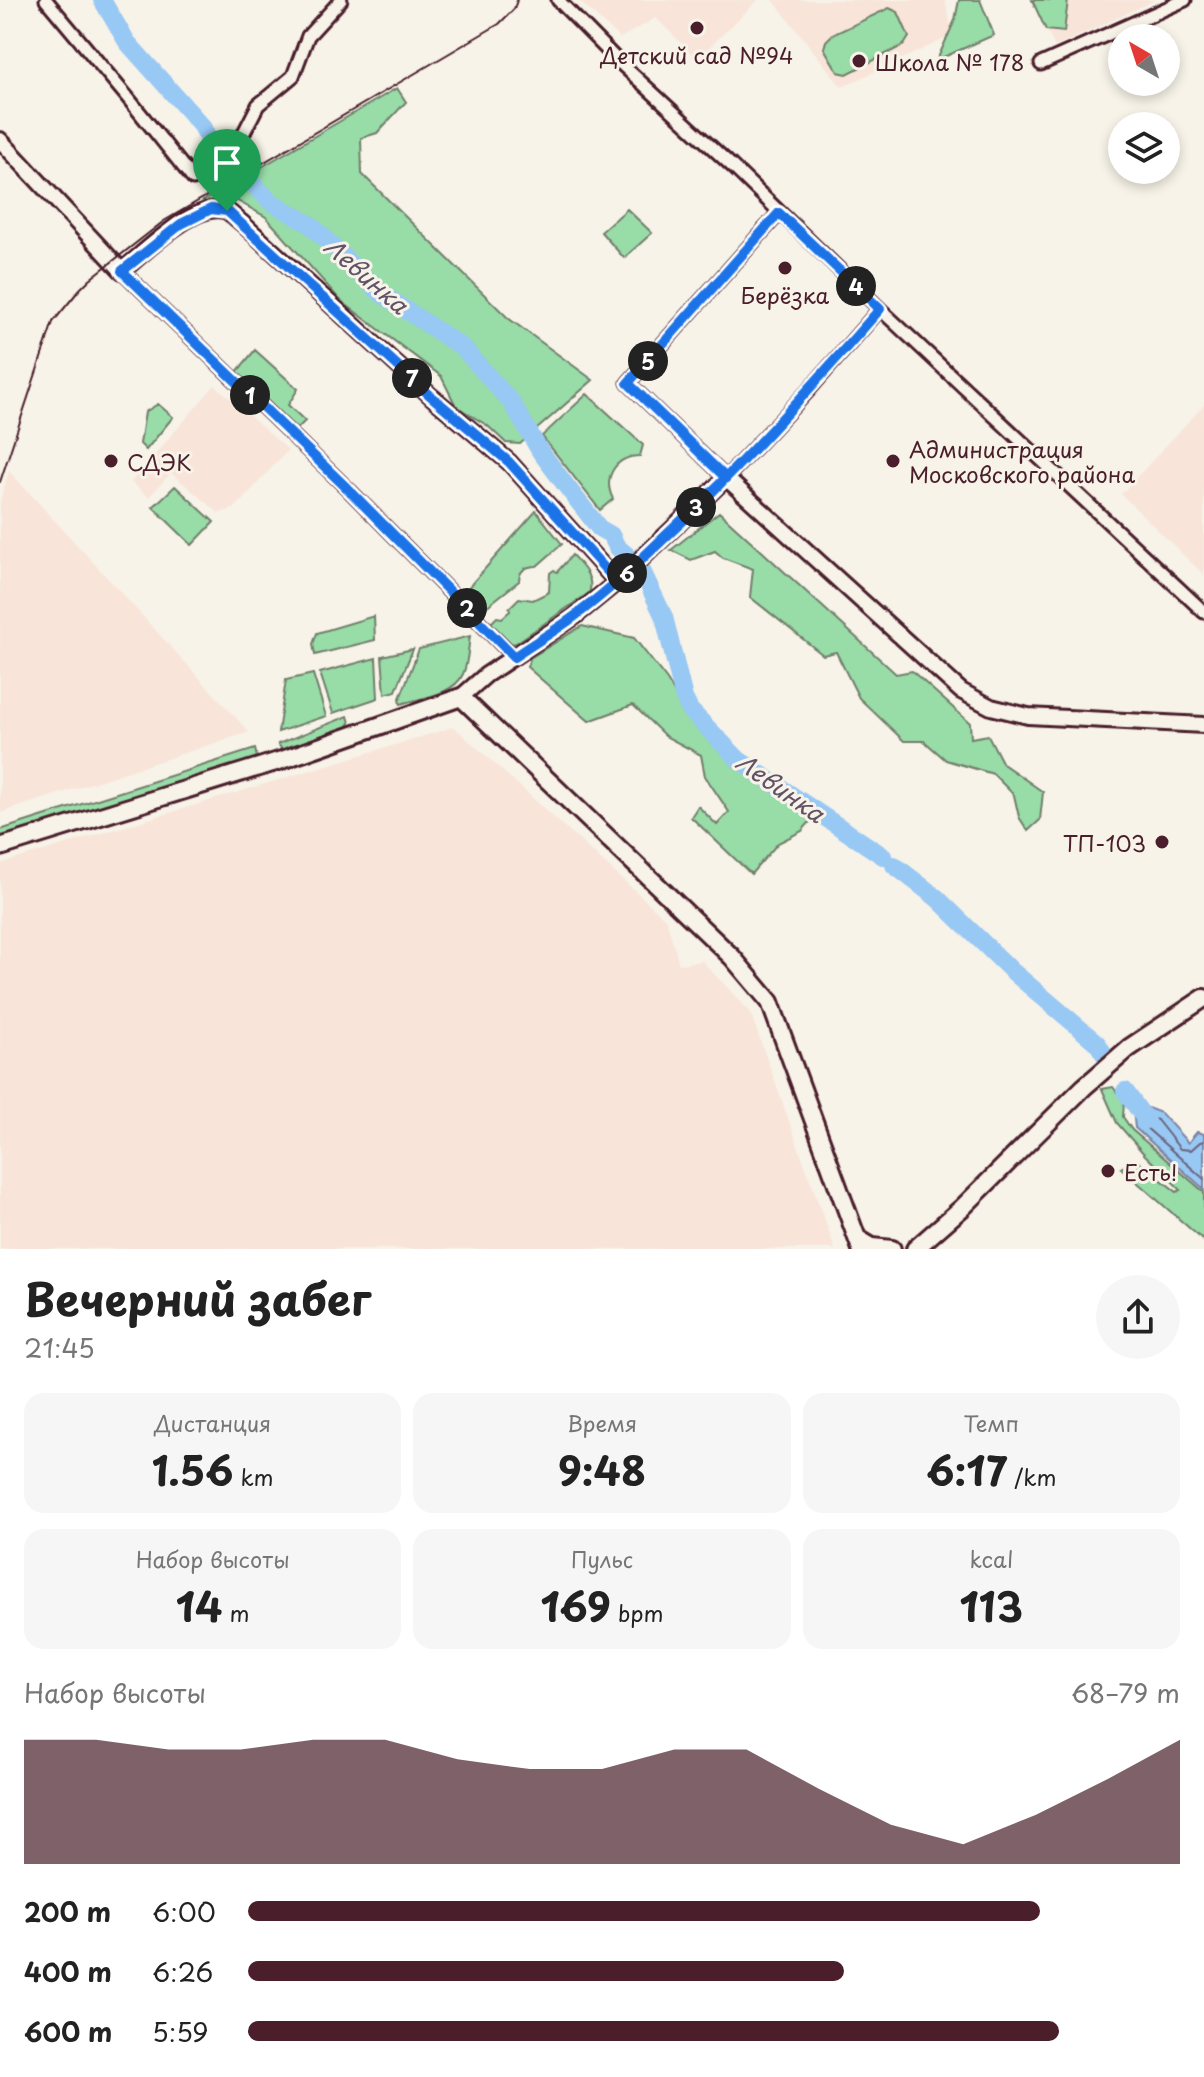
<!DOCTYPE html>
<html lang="ru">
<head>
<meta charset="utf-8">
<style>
  body { margin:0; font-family:"Playpen Sans",sans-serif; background:#f6f6f6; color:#222; height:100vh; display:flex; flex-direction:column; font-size:30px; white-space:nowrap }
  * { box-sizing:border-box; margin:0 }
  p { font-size:26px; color:#767676 }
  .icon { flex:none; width:44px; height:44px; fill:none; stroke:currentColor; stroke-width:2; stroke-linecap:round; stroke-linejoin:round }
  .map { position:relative; height:1249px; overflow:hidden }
  .side { display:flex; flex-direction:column; background:#fff; flex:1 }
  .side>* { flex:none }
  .needle { width:52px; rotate:321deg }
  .tools { position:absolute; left:1108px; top:24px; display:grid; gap:16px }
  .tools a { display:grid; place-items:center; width:72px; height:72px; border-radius:50%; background:#fff; box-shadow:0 4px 12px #0003; font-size:40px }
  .pin { position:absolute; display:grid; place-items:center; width:68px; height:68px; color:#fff; margin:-82px -34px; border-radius:50% 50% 50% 0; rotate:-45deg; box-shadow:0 0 8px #0007 }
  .pin .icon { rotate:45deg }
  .km { position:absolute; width:40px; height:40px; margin:-20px; border-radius:50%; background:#222; color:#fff; font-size:22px; line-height:40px; text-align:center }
  .round { display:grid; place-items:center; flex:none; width:84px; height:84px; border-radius:42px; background:#f6f6f6 }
  .head { display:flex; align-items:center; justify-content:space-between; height:136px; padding:0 24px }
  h1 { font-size:44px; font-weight:700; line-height:60px }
  .figures { display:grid; grid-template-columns:repeat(3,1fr); gap:12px; height:136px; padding:8px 24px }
  .figures div { display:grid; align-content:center; border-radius:20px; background:#f6f6f6; text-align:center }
  .figures b { font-size:40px; font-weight:700 }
  .figures small { font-size:22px; font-weight:400 }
  .figures p { font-size:22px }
  .chart { height:224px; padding:16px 24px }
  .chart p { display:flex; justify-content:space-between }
  .chart svg { width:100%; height:144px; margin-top:8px; fill:#4a1f2b; opacity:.7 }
  ul { padding:0 24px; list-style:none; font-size:26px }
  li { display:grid; grid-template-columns:128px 96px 1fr; align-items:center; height:60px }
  li i { height:20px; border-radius:10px; background:#4a1f2b }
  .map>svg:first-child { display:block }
  .built { fill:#f8e4d9 }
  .green { fill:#98dca8; stroke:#717e6a; stroke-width:2 }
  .water { fill:#98c8f4; stroke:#7984a4; stroke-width:2 }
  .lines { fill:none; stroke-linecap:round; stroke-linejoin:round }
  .shore { stroke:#69637b; stroke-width:2 }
  .river { stroke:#98c8f4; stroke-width:18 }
  .minor-casing { stroke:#4a1f2b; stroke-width:17 }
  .tertiary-casing { stroke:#4a1f2b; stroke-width:20 }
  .secondary-casing { stroke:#4a1f2b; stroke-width:22 }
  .minor { stroke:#f7f3e8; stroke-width:11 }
  .tertiary { stroke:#f7f3e8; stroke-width:14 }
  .secondary { stroke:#f7f3e8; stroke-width:16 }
  .tram { stroke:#4a1f2b; stroke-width:2 }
  .route-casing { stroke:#fff; stroke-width:16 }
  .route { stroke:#1a73e8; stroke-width:10 }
  .poi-dot { fill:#4a1f2b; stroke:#f7f3e8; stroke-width:3 }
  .labels { text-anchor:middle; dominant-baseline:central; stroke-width:6; stroke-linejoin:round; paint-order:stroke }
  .poi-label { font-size:22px; fill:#4a1f2b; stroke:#f7f3e8; text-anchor:start }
  .water-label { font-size:24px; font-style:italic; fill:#615267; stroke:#f7f3e8 }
</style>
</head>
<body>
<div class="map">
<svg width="1204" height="1249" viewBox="0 0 1204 1249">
  <rect width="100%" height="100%" fill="#f7f3e8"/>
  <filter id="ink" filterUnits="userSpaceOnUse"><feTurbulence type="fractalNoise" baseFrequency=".0125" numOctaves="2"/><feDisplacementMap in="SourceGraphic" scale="16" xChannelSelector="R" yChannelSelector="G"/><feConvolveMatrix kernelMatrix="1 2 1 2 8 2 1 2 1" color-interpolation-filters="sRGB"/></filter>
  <g filter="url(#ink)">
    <path class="built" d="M578 0H758L697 59 656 18 620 38Z
      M773 0H945L953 35 842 87Z
      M1032 0H1155L1055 47Z
      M215 385 288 450 234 509 219 513 171 473 149 497 131 482Z
      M1204 405V575L1121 494Z
      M9 471 249 732 0 813V501Z
      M454 727 666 919 679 964 702 961 750 1012 835 1249H0V864Z"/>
    <path class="green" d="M959 0H980L994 35 937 60 955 20Z
      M1032 0H1068L1064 32 1046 30Z
      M889 8 898 12 909 37 904 45 847 74 838 72 824 48 826 41 832 35Z
      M397 88 406 102 377 133 361 138 362 174 508 318 593 380 520 444 506 443 488 426 456 406 441 376 341 301 266 217 232 198 217 205 203 201Z
      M627 209 652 233 624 258 601 232Z
      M255 350 298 389 288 405 305 421 296 430 236 373Z
      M587 394 643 445 640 456C616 456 602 477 613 499L600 510 542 436Z
      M158 404 173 417 146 450 140 444 145 412Z
      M175 486 214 522 192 545 153 507Z
      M536 511 562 544 537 566C526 566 519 570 519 581L476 615 459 598Z
      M719 512 896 674 912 671 970 723 971 738 988 735 1003 764 1043 792 1040 820 1028 831 1019 817 1014 795 993 774 946 760 924 741H904L859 698 836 652 823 655 750 597 753 569 723 558 715 551 691 560 671 550Z
      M572 555C582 566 595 578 589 593L516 643 511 644 490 624 497 617 502 618 510 611 509 608 519 598 533 600 549 592 550 573 554 570 557 572Z
      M374 616 375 640 315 655 313 644 317 633Z
      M582 626 634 638 667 680 687 713 736 764 815 816 802 831 778 843 751 874 691 817 698 806 717 825 729 812 705 776 701 755 665 736 633 705 589 721 527 667 530 658Z
      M470 636C468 648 468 664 463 674 454 695 420 698 401 704L399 701 419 649Z
      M413 649 396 691 385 694 382 656Z
      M376 658 378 698 333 713 320 673Z
      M313 674 326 716 278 732 286 680Z
      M348 716 350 723 346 728 289 752 283 751 278 744Z
      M255 749 258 762 0 840V830Z
      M1113 1087 1124 1102 1123 1117 1132 1130 1204 1192V1241L1121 1168 1136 1160 1177 1192 1181 1190 1145 1155 1117 1123 1102 1089Z"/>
    <path class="water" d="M1132 1102 1161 1113 1188 1143 1197 1132 1204 1134V1189L1135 1128Z"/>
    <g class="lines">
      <path class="shore" d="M1204 1141 1200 1142 1191 1150 1180 1149 1157 1120 1146 1116 1142 1119 1143 1125 1204 1179"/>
      <path class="river" d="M102 0 127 42 202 126 211 143 270 201 311 225 379 292 463 348 512 403 540 451 567 487 599 528 611 535 617 547 628 556
        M642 571 664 617 684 698 690 710 739 760 883 856
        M894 865 937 898 1011 970 1097 1043 1106 1057
        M1125 1091 1146 1120"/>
      <defs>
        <path id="minor" d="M46 0 128 98 193 179 235 150 258 105 293 76 308 36 341 0
          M558 0 617 60 732 166 880 309 1204 612
          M1041 64 1185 0
          M779 213 628 383 726 478 808 391 880 309
          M122 271 350 491 514 657"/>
        <path id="tertiary" d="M0 140 122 271C144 253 197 199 227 211 232 214 238 220 242 223L432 397 509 462 617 582
          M461 697 486 675 574 617 617 582 726 478 961 691 991 707 1028 716 1204 725"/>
        <path id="secondary" d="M0 847 282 760 461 697 732 957 770 1002 861 1249
          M857 1238 872 1247 892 1249
          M915 1249 963 1207 1084 1087 1129 1048 1204 998"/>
      </defs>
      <use href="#minor" class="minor-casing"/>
      <use href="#tertiary" class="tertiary-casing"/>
      <use href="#secondary" class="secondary-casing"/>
      <use href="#minor" class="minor"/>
      <use href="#tertiary" class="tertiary"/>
      <use href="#secondary" class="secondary"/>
      <path class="tram" d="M0 482 53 322 80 289 90 279 164 221 499 24 514 9 517 0"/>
    </g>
  </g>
  <g class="lines" filter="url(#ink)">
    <defs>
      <path id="route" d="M227 211 211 209 181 224 122 271 350 491 514 657C534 643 555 631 575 616 615 586 652 550 689 515 756 449 818 380 880 309L779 213 628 383 726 478 617 582 509 462 432 397 227 211"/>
    </defs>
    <use href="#route" class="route-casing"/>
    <use href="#route" class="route"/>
  </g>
  <g class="poi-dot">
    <circle cx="697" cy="28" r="8"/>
    <circle cx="859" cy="61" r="8"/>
    <circle cx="785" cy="268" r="8"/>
    <circle cx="111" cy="461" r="8"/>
    <circle cx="893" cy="461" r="8"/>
    <circle cx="1162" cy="842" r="8"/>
    <circle cx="1108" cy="1171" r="8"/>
  </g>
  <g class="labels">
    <g class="poi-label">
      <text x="697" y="54" text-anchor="middle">Детский сад №94</text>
      <text x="875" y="61">Школа № 178</text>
      <text x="785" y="294" text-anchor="middle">Берёзка</text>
      <text x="909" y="448">Администрация<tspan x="909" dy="25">Московского района</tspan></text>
      <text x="127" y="461">СДЭК</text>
      <text x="1146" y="842" text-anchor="end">ТП-103</text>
      <text x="1124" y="1171">Есть!</text>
    </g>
    <g class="water-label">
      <text transform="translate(367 275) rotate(41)">Левинка</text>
      <text transform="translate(781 787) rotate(35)">Левинка</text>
    </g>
  </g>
</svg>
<div class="tools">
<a><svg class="needle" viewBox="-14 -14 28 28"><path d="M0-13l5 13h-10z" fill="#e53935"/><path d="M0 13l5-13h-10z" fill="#767676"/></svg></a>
<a><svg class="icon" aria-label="layers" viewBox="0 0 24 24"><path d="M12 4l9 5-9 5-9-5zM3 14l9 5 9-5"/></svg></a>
</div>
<div class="pin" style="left:227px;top:211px;background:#1e9e55"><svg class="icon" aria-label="arrive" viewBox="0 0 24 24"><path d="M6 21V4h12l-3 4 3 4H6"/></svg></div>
<b class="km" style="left:250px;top:395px">1</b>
<b class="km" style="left:467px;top:608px">2</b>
<b class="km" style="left:696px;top:507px">3</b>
<b class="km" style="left:856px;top:286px">4</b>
<b class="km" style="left:648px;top:361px">5</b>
<b class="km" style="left:627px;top:573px">6</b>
<b class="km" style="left:412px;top:378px">7</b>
</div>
<section class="side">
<div class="head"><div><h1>Вечерний забег</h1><p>21:45</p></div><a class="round"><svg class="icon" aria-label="share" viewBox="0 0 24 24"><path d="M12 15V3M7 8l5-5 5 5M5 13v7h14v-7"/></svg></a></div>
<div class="figures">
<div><p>Дистанция</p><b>1.56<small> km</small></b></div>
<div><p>Время</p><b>9:48</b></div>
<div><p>Темп</p><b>6:17<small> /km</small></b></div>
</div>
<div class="figures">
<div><p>Набор высоты</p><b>14<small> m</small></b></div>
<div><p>Пульс</p><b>169<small> bpm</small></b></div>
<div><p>kcal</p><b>113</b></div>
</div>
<div class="chart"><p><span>Набор высоты</span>68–79 m</p>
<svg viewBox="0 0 160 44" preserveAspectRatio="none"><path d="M0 44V6L10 6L20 9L30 9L40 6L50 6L60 12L70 15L80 15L90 9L100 9L110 21L120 32L130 38L140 29L150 18L160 6V44z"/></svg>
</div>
<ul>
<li><b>200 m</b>6:00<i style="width:85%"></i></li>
<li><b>400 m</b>6:26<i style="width:64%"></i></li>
<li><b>600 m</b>5:59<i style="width:87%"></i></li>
</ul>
</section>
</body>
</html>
